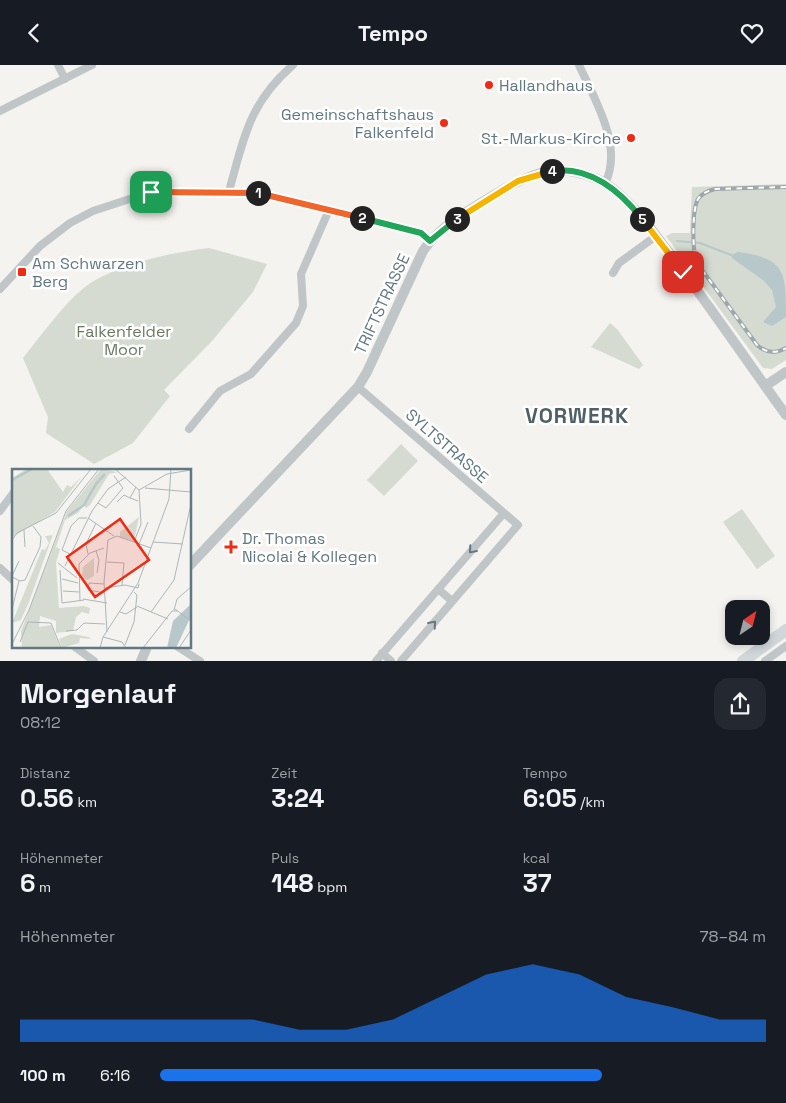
<!DOCTYPE html>
<html lang="de">
<head>
<meta charset="utf-8">
<style>
  body { margin:0; font-family:"Space Grotesk",sans-serif; background:#242831; color:#f1f3f6; height:100vh; display:flex; flex-direction:column; font-size:19px; white-space:nowrap }
  * { box-sizing:border-box; margin:0 }
  p { font-size:16px; color:#9ea1a6 }
  .icon { flex:none; width:28px; height:28px; fill:none; stroke:currentColor; stroke-width:2; stroke-linecap:round; stroke-linejoin:round }
  .map { position:relative; height:596px; overflow:hidden }
  .details { display:flex; flex-direction:column; background:#171b24; flex:1 }
  .details>* { flex:none }
  .needle { width:32px; rotate:35deg }
  .buttons { position:absolute; left:725px; top:535px; display:grid; gap:10px }
  .buttons a { display:grid; place-items:center; width:45px; height:45px; border-radius:10px; background:#171b24; box-shadow:0 2px 8px #0003; font-size:25px }
  .pin { position:absolute; display:grid; place-items:center; width:42px; height:42px; color:#fff; margin:-21px; border-radius:10px; box-shadow:0 2px 8px #0006 }
  .km { position:absolute; width:25px; height:25px; margin:-12px; border-radius:50%; background:#222; color:#fff; font-size:14px; line-height:25px; text-align:center }
  .round { display:grid; place-items:center; flex:none; width:52px; height:52px; border-radius:15px; background:#242831 }
  .head { display:flex; align-items:center; justify-content:space-between; height:85px; padding:0 20px }
  h1 { font-size:28px; font-weight:700; line-height:38px }
  .metrics { display:grid; grid-template-columns:repeat(3,1fr); gap:8px; height:85px; padding:5px 20px }
  .metrics div { display:grid; align-content:center }
  .metrics b { font-size:25px; font-weight:700 }
  .metrics small { font-size:14px; font-weight:400 }
  .metrics p { font-size:14px }
  .chart { height:140px; padding:10px 20px }
  .chart p { display:flex; justify-content:space-between }
  .chart svg { width:100%; height:90px; margin-top:5px; fill:#1a73e8; opacity:.7 }
  ul { padding:0 20px; list-style:none; font-size:16px }
  li { display:grid; grid-template-columns:80px 60px 1fr; align-items:center; height:38px }
  li i { height:12px; border-radius:6px; background:#1a73e8 }
  header { display:flex; justify-content:space-between; align-items:center; height:65px; padding:0 20px; background:#171b24; font-size:22px; font-weight:700 }
  .map>svg:first-child { display:block }
  .green { fill:#d5dbd0 }
  .water { fill:#b7c7ca }
  .lines { fill:none; stroke-linecap:round; stroke-linejoin:round }
  .stream { stroke:#b7c7ca; stroke-width:2 }
  .minor { stroke:#c0c5c7; stroke-width:8 }
  .tertiary { stroke:#c0c5c7; stroke-width:10 }
  .primary { stroke:#d0d6da; stroke-width:12 }
  .rail-casing { stroke:#9ea7ab; stroke-width:4 }
  .rail { stroke:#fff; stroke-width:2; stroke-dasharray:5.5; stroke-linecap:butt }
  .oneway { stroke:#617882 }
  .split-1-casing { stroke:#fff; stroke-width:10 }
  .split-2-casing { stroke:#fff; stroke-width:10 }
  .split-3-casing { stroke:#fff; stroke-width:10 }
  .split-4-casing { stroke:#fff; stroke-width:10 }
  .split-5-casing { stroke:#fff; stroke-width:10 }
  .split-6-casing { stroke:#fff; stroke-width:10 }
  .split-1 { stroke:#f0652b; stroke-width:6 }
  .split-2 { stroke:#f0652b; stroke-width:6 }
  .split-3 { stroke:#22a559; stroke-width:6 }
  .split-4 { stroke:#f5b400; stroke-width:6 }
  .split-5 { stroke:#22a559; stroke-width:6 }
  .split-6 { stroke:#f5b400; stroke-width:6 }
  .poi-dot { fill:#ef2b14; stroke:#fff; stroke-width:2 }
  .labels { text-anchor:middle; dominant-baseline:central; stroke-width:5; stroke-linejoin:round; paint-order:stroke }
  .poi-label { font-size:16px; fill:#617882; stroke:#fff; text-anchor:start }
  .street-label { font-size:16px; fill:#617882; stroke:#fff }
  .park-label { font-size:16px; fill:#687960; stroke:#fff }
  .district-label { font-size:21px; font-weight:bold; letter-spacing:1px; fill:#4f5f67; stroke:#fff }
  .inset-river { fill:none; stroke:#b7c7ca; stroke-width:2.5 }
  .inset-road { fill:none; stroke:#acb7b9; stroke-width:1 }
  .view { fill:#ef2b14; fill-opacity:0.15; stroke:#ef2b14; stroke-width:2.5 }
  .inset-edge { fill:none; stroke:#617882; stroke-width:2.5 }
</style>
</head>
<body>
<header><svg class="icon" aria-label="back" viewBox="0 0 24 24"><path d="M15 5l-7 7 7 7"/></svg>Tempo<svg class="icon" aria-label="heart" viewBox="0 0 24 24"><path d="M12 20l-8-8c-3-5 5-10 8-4 3-6 11-1 8 4z"/></svg></header>
<div class="map">
<svg width="786" height="596" viewBox="0 0 786 596">
  <rect width="100%" height="100%" fill="#f4f3ef"/>
  <path class="green" d="M786 119V295L772 304 763 303 666 171 672 168H690L692 122Z
    M209 183 267 199 253 227 212 276 164 325 170 331 133 378 94 399 46 368 48 352 23 293C40 272 69 231 92 217 127 197 169 188 209 183Z
    M610 258 617 264 643 300 639 304 591 282Z
    M401 379 418 396 384 431 367 415Z
    M742 444 775 491 757 504 723 457Z"/>
  <path class="water" d="M738 187C786 193 786 208 786 252L772 261 763 257 776 242 772 225 764 216 732 193 731 190Z"/>
  <g class="lines">
    <path class="stream" d="M677 176 700 178 731 190"/>
    <path class="minor" d="M58 0 65 14
      M579 0C594 33 624 82 605 118
      M0 46 92 0
      M229 126C244 73 249 38 293 0
      M613 208 619 198 656 171
      M0 224 40 181 70 158 93 146 151 127H252L421 168 430 176
      M358 322 518 460 401 596
      M189 364 220 326 251 309 296 258 303 241 301 209 329 145
      M0 446 14 427
      M0 503 14 516
      M438 524 452 536
      M75 582 94 596
      M178 582 200 596
      M382 588 391 596
      M376 596 504 448
      M765 596 786 581"/>
    <path class="tertiary" d="M765 321 786 307
      M190 500 358 322 367 307 423 186C440 161 468 146 494 130 519 115 545 101 575 107 591 110 607 118 619 129 640 147 656 171 673 193 712 244 748 298 786 350
      M141 596 147 582"/>
    <path class="primary" d="M743 596 786 565"/>
    <defs>
      <path id="rail" d="M786 122 715 124C708 126 702 128 698 134 692 145 692 186 697 198L757 280C766 288 776 289 786 283"/>
    </defs>
    <use href="#rail" class="rail-casing"/>
    <use href="#rail" class="rail"/>
  </g>
  <defs><path id="oneway-chevron" d="M-2-3.5L2.5 0L-2 3.5" fill="none" stroke-width="1.6" stroke-linecap="round" stroke-linejoin="round" transform="scale(1.25)"/></defs>
  <g class="oneway">
    <use href="#oneway-chevron" transform="translate(472 485) rotate(131)"/>
    <use href="#oneway-chevron" transform="translate(433 559) rotate(-49)"/>
  </g>
  <g class="lines">
    <defs>
      <path id="split-1" d="M151 127 258 128"/>
      <path id="split-2" d="M258 128 362 153"/>
      <path id="split-3" d="M362 153 421 168 430 176 457 154"/>
      <path id="split-4" d="M457 154 518 116 552 106"/>
      <path id="split-5" d="M552 106C590 101 620 126 642 154"/>
      <path id="split-6" d="M642 154 683 207"/>
    </defs>
    <use href="#split-1" class="split-1-casing"/>
    <use href="#split-2" class="split-2-casing"/>
    <use href="#split-3" class="split-3-casing"/>
    <use href="#split-4" class="split-4-casing"/>
    <use href="#split-5" class="split-5-casing"/>
    <use href="#split-6" class="split-6-casing"/>
    <use href="#split-1" class="split-1"/>
    <use href="#split-2" class="split-2"/>
    <use href="#split-3" class="split-3"/>
    <use href="#split-4" class="split-4"/>
    <use href="#split-5" class="split-5"/>
    <use href="#split-6" class="split-6"/>
  </g>
  <g class="poi-dot">
    <circle cx="489" cy="20" r="5"/>
    <circle cx="444" cy="58" r="5"/>
    <circle cx="631" cy="73" r="5"/>
    <rect x="17" y="202" width="10" height="10" rx="2.5"/>
    <path d="M228.5 474.5h5v5h5v5h-5v5h-5v-5h-5v-5h5z"/>
  </g>
  <g class="labels">
    <g class="poi-label">
      <text x="499" y="20">Hallandhaus</text>
      <text x="434" y="49" text-anchor="end">Gemeinschaftshaus<tspan x="434" dy="18">Falkenfeld</tspan></text>
      <text x="621" y="73" text-anchor="end">St.-Markus-Kirche</text>
      <text x="32" y="198">Am Schwarzen<tspan x="32" dy="18">Berg</tspan></text>
      <text x="242" y="473">Dr. Thomas<tspan x="242" dy="18">Nicolai &amp; Kollegen</tspan></text>
    </g>
    <g class="street-label">
      <text transform="translate(382 239) rotate(-65)">TRIFTSTRASSE</text>
      <text transform="translate(447 381) rotate(41)">SYLTSTRASSE</text>
    </g>
    <g class="park-label">
      <text x="124" y="266">Falkenfelder<tspan x="124" dy="18">Moor</tspan></text>
    </g>
    <g class="district-label">
      <text x="577" y="350">VORWERK</text>
    </g>
  </g>
  <g transform="translate(12 404)">
    <rect width="179" height="179" fill="#f4f3ef"/>
    <path d="M35 0 51 23 55 16 59 18 70 7 43 43 0 68V9L13 1ZM89 0 106 3 97 5 78 36 74 39 72 36 66 44 53 51 44 78 48 80 44 94 47 139 72 137 78 139 77 145 70 143 64 148 61 162 44 164V152L28 147 27 158 39 156 48 179H10L9 162 55 42ZM127 48 122 72 108 68V63ZM45 54 17 133 9 151 0 154 30 80 33 81 37 74 33 67 41 66ZM82 89V107L75 111 70 107 71 98ZM60 165 77 168 79 170 68 169 67 174 50 179 47 170Z" fill="#d5dbd0"/>
    <path d="M179 135V147L164 179H155L161 152Z" fill="#b7c7ca"/>
    <path class="inset-river" d="M0 11 20 0M56 47 72 36 84 15 93 5M160 179 165 157 171 150"/>
    <path class="inset-road" d="M103 0 127 21 129 55 122 73M124 18 118 29 126 32M133 19 179 23M127 21 155 5 179 1M105 33 112 26 118 29M86 34 94 39 111 19 102 7M76 49 102 67M12 61 13 78M0 71 5 64 44 44 79 0M141 73 171 75M127 75 136 53M84 82 87 91 85 104M76 85 74 75 84 54M60 86 50 81 59 57 67 49H75M95 93 112 94 110 116M46 94 65 109M53 97 80 42 96 20 114 8M48 101 50 134 72 131M0 107 7 92M0 108 8 112 13 111 28 78 29 68 21 57M50 110 66 114M92 115 77 114 76 121 93 124M93 119 113 116 126 119 127 115M51 122 67 123M71 130 95 134M68 132 67 95 78 84 92 79M125 137 156 150M0 140 7 112M163 140 179 152M162 141 165 130 179 118M108 143 114 145 125 138M139 143 162 111 179 35M54 162 65 161 72 154 93 155M95 163 92 113 96 71 105 67 139 79M91 168 110 173 114 179M8 173 16 153 39 154 49 179M0 175 17 141 54 42 87 0M113 176 122 153 125 126 122 123M88 179 91 168 126 114 157 30 159 0M131 179 160 142H165M167 179 179 161"/>
    <path class="view" d="M108 50 137 91 83 128 55 88Z"/>
    <rect width="179" height="179" class="inset-edge"/>
  </g>
</svg>
<div class="buttons">
<a><svg class="needle" viewBox="-14 -14 28 28"><path d="M0-13l5 13h-10z" fill="#e53935"/><path d="M0 13l5-13h-10z" fill="#9ea1a6"/></svg></a>
</div>
<div class="pin" style="left:151px;top:127px;background:#1e9e55"><svg class="icon" aria-label="arrive" viewBox="0 0 24 24"><path d="M6 21V4h12l-3 4 3 4H6"/></svg></div>
<div class="pin" style="left:683px;top:207px;background:#d93025"><svg class="icon" aria-label="check" viewBox="0 0 24 24"><path d="M5 12l5 5 9-10"/></svg></div>
<b class="km" style="left:258px;top:128px">1</b>
<b class="km" style="left:362px;top:153px">2</b>
<b class="km" style="left:457px;top:154px">3</b>
<b class="km" style="left:552px;top:106px">4</b>
<b class="km" style="left:642px;top:154px">5</b>
</div>
<section class="details">
<div class="head"><div><h1>Morgenlauf</h1><p>08:12</p></div><a class="round"><svg class="icon" aria-label="share" viewBox="0 0 24 24"><path d="M12 15V3M7 8l5-5 5 5M5 13v7h14v-7"/></svg></a></div>
<div class="metrics">
<div><p>Distanz</p><b>0.56<small> km</small></b></div>
<div><p>Zeit</p><b>3:24</b></div>
<div><p>Tempo</p><b>6:05<small> /km</small></b></div>
</div>
<div class="metrics">
<div><p>Höhenmeter</p><b>6<small> m</small></b></div>
<div><p>Puls</p><b>148<small> bpm</small></b></div>
<div><p>kcal</p><b>37</b></div>
</div>
<div class="chart"><p><span>Höhenmeter</span>78–84 m</p>
<svg viewBox="0 0 160 44" preserveAspectRatio="none"><path d="M0 44V33L10 33L20 33L30 33L40 33L50 33L60 38L70 38L80 33L90 22L100 11L110 6L120 11L130 22L140 27L150 33L160 33V44z"/></svg>
</div>
<ul>
<li><b>100 m</b>6:16<i style="width:73%"></i></li>
</ul>
</section>
</body>
</html>
